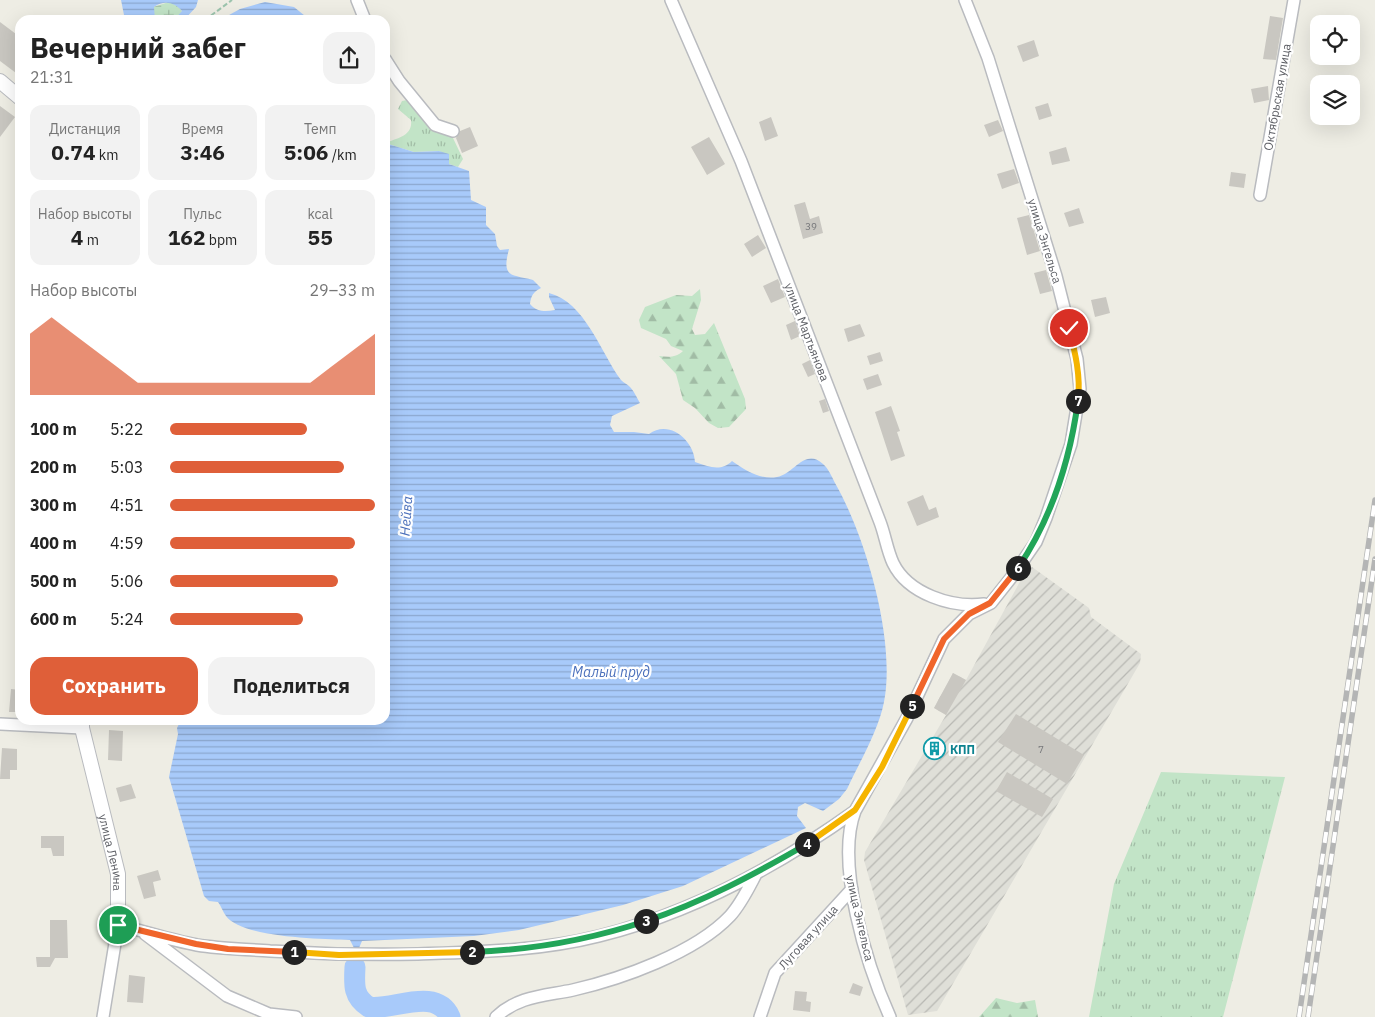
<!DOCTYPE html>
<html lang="ru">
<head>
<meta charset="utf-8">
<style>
  body { margin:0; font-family:"IBM Plex Sans",sans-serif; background:#f2f2f2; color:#222; height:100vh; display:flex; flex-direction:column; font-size:19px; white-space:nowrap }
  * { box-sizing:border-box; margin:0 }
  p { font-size:16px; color:#767676 }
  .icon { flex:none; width:28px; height:28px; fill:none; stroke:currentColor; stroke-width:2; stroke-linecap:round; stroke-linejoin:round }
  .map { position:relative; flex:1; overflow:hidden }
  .side { position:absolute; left:15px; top:15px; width:375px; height:710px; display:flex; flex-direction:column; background:#fff; border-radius:15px; box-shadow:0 5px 20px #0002 }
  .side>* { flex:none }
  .buttons { position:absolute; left:1310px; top:15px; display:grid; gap:10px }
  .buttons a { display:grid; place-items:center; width:50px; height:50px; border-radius:10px; background:#fff; box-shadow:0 5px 20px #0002; font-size:25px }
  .pin { position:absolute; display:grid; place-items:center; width:42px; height:42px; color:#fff; margin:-21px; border:2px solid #fff; border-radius:50%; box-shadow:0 1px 5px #0007 }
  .km { position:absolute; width:25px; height:25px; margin:-12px; border-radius:50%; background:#222; color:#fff; font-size:14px; line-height:25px; text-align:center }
  .round { display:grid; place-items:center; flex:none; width:52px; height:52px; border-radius:15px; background:#f2f2f2 }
  .headline { display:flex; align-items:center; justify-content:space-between; height:85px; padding:0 15px }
  h1 { font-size:28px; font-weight:700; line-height:38px }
  .stats { display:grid; grid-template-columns:repeat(3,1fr); gap:8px; height:85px; padding:5px 15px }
  .stats div { display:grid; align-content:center; border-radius:12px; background:#f2f2f2; text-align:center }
  .stats b { font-size:21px; font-weight:700 }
  .stats small { font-size:14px; font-weight:400 }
  .stats p { font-size:14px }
  .chart { height:140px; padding:10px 15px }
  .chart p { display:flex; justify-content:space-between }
  .chart svg { width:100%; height:90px; margin-top:5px; fill:#df5f39; opacity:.7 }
  .action { display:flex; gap:10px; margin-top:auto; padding:10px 15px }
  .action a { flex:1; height:58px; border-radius:15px; background:#df5f39; color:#fff; font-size:20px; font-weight:700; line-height:58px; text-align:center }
  .action a+a { background:#f2f2f2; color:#222 }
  ul { padding:0 15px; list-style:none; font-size:16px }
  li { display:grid; grid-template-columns:80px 60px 1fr; align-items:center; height:38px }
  li i { height:12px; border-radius:6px; background:#df5f39 }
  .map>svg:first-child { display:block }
  .industrial { fill:url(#industrial-furrows) }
  .grass { fill:url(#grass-tufts) }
  .forest { fill:url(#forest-firs) }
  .wetland { fill:url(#wetland-marsh) }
  .water { fill:url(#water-rules) }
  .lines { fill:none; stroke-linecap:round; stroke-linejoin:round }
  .river { stroke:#a8cafa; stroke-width:21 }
  .building { fill:#c9c7c1 }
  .minor-casing { stroke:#b9bbbf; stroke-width:14 }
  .tertiary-casing { stroke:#b9bbbf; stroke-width:16 }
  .path { stroke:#9cc4ad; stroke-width:2; stroke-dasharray:5 2.5; stroke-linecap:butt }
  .minor { stroke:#fff; stroke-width:11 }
  .tertiary { stroke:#fff; stroke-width:14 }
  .rail-casing { stroke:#b4b5b5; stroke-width:5.5 }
  .rail { stroke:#fff; stroke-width:4; stroke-dasharray:11; stroke-linecap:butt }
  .split-1-casing { stroke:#fff; stroke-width:10 }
  .split-2-casing { stroke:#fff; stroke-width:10 }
  .split-3-casing { stroke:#fff; stroke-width:10 }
  .split-4-casing { stroke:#fff; stroke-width:10 }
  .split-5-casing { stroke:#fff; stroke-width:10 }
  .split-6-casing { stroke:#fff; stroke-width:10 }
  .split-7-casing { stroke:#fff; stroke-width:10 }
  .split-8-casing { stroke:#fff; stroke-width:10 }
  .split-1 { stroke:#f0652b; stroke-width:6 }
  .split-2 { stroke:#f5b400; stroke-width:6 }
  .split-3 { stroke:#22a559; stroke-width:6 }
  .split-4 { stroke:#22a559; stroke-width:6 }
  .split-5 { stroke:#f5b400; stroke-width:6 }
  .split-6 { stroke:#f0652b; stroke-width:6 }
  .split-7 { stroke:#22a559; stroke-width:6 }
  .split-8 { stroke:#f5b400; stroke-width:6 }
  .labels { text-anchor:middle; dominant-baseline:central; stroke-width:4.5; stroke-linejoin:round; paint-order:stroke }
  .number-label { font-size:10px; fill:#77787b }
  .street-label { font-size:12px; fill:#5c5e64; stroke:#fff }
  .culture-label { font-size:12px; font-weight:bold; fill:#0d838f; stroke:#fff; text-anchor:start }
  .water-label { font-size:14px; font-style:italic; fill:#4c71bc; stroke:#fff }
</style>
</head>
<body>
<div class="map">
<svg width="1375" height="1017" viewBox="0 0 1375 1017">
  <defs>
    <pattern id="industrial-furrows" width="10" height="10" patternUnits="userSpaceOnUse" patternTransform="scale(1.25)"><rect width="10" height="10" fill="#dfdfd8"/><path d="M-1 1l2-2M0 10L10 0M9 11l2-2" fill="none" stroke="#b8b8b3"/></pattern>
    <pattern id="grass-tufts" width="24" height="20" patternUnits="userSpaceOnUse" patternTransform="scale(1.25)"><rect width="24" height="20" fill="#c2e4c7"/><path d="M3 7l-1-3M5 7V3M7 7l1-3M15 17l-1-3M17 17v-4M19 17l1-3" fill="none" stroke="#a1bca5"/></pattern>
    <pattern id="forest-firs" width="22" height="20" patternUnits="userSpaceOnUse" patternTransform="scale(1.25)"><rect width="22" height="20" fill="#c2e4c7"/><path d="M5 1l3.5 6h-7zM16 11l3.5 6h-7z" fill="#a1bca5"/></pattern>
    <pattern id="wetland-marsh" width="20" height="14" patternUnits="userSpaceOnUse" patternTransform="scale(1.25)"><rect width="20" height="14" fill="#c2e4c7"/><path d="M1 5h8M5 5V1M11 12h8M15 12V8" fill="none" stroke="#a1bca5"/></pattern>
    <pattern id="water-rules" width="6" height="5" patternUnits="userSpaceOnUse" patternTransform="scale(1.25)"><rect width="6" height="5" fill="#a8cafa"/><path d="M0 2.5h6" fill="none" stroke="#8ca7ce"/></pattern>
  </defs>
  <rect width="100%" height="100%" fill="#eeede4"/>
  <path class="industrial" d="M1028 567H1032L1089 608 1091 617 1141 654 1140 663 937 1011 908 1015 864 860 865 852 946 715 934 708 953 673 966 680Z"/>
  <path class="grass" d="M407 100 411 101 453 138 463 159 458 167 449 164V158L439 151 414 152 385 143C397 138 413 136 411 120L398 109 402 101Z
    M1161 772 1285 777 1223 1017H1089L1114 884Z"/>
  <path class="forest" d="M700 289 701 300 692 329 695 335 705 334 714 323 745 399 746 409 729 427 718 428 709 423 695 408 683 400 676 374 659 356C668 357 676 358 683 351L671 346 666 339 641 328 639 320 645 307 676 295 692 296Z
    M996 998 1017 1003 1035 1000 1038 1017H979Z"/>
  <path class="wetland" d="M169 2 175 3 182 11C177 23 166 20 155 20L153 7Z"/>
  <path class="water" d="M121 0H198L196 7 184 20H174L182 11C174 2 164 0 154 7L155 20H125Z
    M265 2 294 7 310 20H220L240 9Z
    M385 143 414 152 439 151 449 154V164L469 171 471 200 486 207V225L495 234 497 246 500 250 509 249C501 279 512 274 533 280L541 288C533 292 531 296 530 304 536 312 546 312 555 310L549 297V293C585 302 601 353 621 380 624 383 627 384 630 387 634 391 637 398 640 403L612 416 610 425 614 432H634L649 434C669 419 694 440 695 462 709 467 721 472 732 461 745 470 760 480 777 477 794 474 805 447 823 464 828 468 832 477 835 483 866 537 896 641 884 702 878 732 860 761 847 789L839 799 823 811 805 803 798 807 797 816 806 828 683 886 623 905 519 930 474 936 362 941 359 948H354L350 940C323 939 242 938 226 916 223 912 221 906 218 902L209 901 204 896 169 777 178 734 177 728 181 720H385Z"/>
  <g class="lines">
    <path class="river" d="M355 967C354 985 353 997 369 1007 392 1011 436 986 450 1017"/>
  </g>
  <path class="building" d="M1270 16 1283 18 1276 60 1263 59Z
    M0 22 20 37V76L0 61Z
    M1034 40 1039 56 1023 62 1017 46Z
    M1268 86 1269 100 1254 103 1251 89Z
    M1048 103 1052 116 1039 120 1035 107Z
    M0 106 15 117 0 137Z
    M771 117 778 136 765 141 759 122Z
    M998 120 1003 131 989 137 984 125Z
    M470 127 478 146 462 153 456 138 460 131Z
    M709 137 725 164 707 175 691 147Z
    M1066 147 1070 161 1052 165 1049 152Z
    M1014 169 1019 183 1002 189 997 174Z
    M1231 172 1246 174 1244 188 1229 186Z
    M805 202 810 219 819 216 823 233 803 239 794 205Z
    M1079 208 1084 223 1069 227 1064 213Z
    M1029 215 1040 251 1027 255 1017 218Z
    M758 235 766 248 752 257 744 244Z
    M1046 270 1052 291 1040 294 1034 273Z
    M778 279 785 297 771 303 763 286Z
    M1106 297 1110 313 1095 317 1091 300Z
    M795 321 800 336 791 340 786 325Z
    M860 324 865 336 848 342 844 329Z
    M880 352 883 361 870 365 867 356Z
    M810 360 815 374 808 377 802 364Z
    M878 374 882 385 867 390 863 379Z
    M825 399 829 411 823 413 819 401Z
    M891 406 900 431 897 432 905 456 891 461 875 412Z
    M923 495 929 510 936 507 939 517 917 526 907 502Z
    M953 673 966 680 946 715 934 708Z
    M11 689 20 690 17 712H9Z
    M1016 714 1084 755 1067 784 998 742Z
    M109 730 123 731 122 761 108 760Z
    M933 741 941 746 935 756 927 751Z
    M2 748 17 749V770H10V779H0Z
    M1007 772 1053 799 1042 817 996 791Z
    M131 784 136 798 120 802 116 788Z
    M41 836H64V856H53L51 848H41Z
    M158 870 161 880 153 882 156 896 144 899 137 876Z
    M50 920H67L68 958H55L50 967H37L36 957H50Z
    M129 975 145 977 143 1003 127 1002Z
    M853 983 863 987 860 996 849 993Z
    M795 991 807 992 806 1001 811 1002 810 1012 793 1010Z"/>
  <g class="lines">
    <defs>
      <path id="minor" d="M357 0 365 20
        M671 0 741 161 880 522C885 535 887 550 893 563 908 594 952 608 984 604
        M385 59 399 81 435 125 453 131
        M1260 195 1294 0
        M0 724 82 728
        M145 934 227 996 269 1014 296 1017
        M103 1017 118 925C144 931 170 940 197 945 222 949 246 949 270 951 320 954 368 955 418 954 479 952 540 951 599 936 692 913 778 866 855 811
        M496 1017C518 996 544 996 573 990 621 979 695 953 730 916 741 904 748 889 756 874
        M760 1017 775 973 852 889
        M890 1017C867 966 835 864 855 811L907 718 944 639 969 614 991 603 1014 574 1036 542 1046 518 1071 444 1080 389 1077 359 1056 276 988 58 965 0"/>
      <g id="tertiary">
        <path d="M0 81 20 98"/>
        <path id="s1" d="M82 720V728L118 874V925"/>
      </g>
    </defs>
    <use href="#minor" class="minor-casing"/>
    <use href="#tertiary" class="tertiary-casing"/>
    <path class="path" d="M205 20 232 0"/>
    <use href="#minor" class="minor"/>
    <use href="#tertiary" class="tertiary"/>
    <defs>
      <path id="rail" d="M1299 1017 1375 500
        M1308 1017 1375 559"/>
    </defs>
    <use href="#rail" class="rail-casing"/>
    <use href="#rail" class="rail"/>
  </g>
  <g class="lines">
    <defs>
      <path id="split-1" d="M118 925 196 944 228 949 294 952"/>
      <path id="split-2" d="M294 952 339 955 472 952"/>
      <path id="split-3" d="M472 952C532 950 589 940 646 921"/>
      <path id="split-4" d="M646 921C703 902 755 874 807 844"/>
      <path id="split-5" d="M807 844 855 810 882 767 912 706"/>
      <path id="split-6" d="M912 706 944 639 969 614 990 603 1018 568"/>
      <path id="split-7" d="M1018 568C1051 519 1070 460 1078 401"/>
      <path id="split-8" d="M1069 328C1075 352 1081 376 1078 401"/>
    </defs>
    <use href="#split-1" class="split-1-casing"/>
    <use href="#split-2" class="split-2-casing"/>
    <use href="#split-3" class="split-3-casing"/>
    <use href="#split-4" class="split-4-casing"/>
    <use href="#split-5" class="split-5-casing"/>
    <use href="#split-6" class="split-6-casing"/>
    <use href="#split-7" class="split-7-casing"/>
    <use href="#split-8" class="split-8-casing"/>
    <use href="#split-1" class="split-1"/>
    <use href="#split-2" class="split-2"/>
    <use href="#split-3" class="split-3"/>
    <use href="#split-4" class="split-4"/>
    <use href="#split-5" class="split-5"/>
    <use href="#split-6" class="split-6"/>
    <use href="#split-7" class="split-7"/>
    <use href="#split-8" class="split-8"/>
  </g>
  <defs>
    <symbol id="building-ring" viewBox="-11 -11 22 22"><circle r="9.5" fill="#fff" stroke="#0f9aa8" stroke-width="1.5"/><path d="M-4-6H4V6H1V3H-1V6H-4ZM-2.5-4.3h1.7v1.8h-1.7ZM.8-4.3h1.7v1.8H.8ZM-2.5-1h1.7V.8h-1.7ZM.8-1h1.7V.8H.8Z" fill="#0f9aa8"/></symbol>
  </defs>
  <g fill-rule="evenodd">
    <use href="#building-ring" x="922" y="736" width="25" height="25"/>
  </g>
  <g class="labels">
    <g class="number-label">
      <text x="811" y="226">39</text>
      <text x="1041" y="749">7</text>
    </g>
    <g class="street-label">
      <text transform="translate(1277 97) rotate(-80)">Октябрьская улица</text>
      <text transform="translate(1045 241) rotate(73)">улица Энгельса</text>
      <text transform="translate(807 332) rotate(69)">улица Мартьянова</text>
      <text stroke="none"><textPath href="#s1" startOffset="136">улица Ленина</textPath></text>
      <text transform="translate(860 918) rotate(77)">улица Энгельса</text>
      <text transform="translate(808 937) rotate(-48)">Луговая улица</text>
    </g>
    <g class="culture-label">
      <text x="950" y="749">КПП</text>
    </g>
    <g class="water-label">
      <text transform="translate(406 516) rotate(-86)">Нейва</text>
      <text x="611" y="672">Малый пруд</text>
    </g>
  </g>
</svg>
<div class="buttons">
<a><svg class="icon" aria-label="locate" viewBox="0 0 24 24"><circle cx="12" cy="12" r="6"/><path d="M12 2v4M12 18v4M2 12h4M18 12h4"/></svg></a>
<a><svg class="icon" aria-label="layers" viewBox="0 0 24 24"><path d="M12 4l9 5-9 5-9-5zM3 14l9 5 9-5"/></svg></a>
</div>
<div class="pin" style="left:118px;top:925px;background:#1e9e55"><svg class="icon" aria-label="arrive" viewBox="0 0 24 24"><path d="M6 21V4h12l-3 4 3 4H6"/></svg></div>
<div class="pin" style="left:1069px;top:328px;background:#d93025"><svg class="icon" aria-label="check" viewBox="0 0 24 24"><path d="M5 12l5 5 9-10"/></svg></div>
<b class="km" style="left:294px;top:952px">1</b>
<b class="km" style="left:472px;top:952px">2</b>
<b class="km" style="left:646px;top:921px">3</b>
<b class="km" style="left:807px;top:844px">4</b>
<b class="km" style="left:912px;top:706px">5</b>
<b class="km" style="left:1018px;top:568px">6</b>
<b class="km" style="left:1078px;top:401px">7</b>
<section class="side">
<div class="headline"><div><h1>Вечерний забег</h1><p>21:31</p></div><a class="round"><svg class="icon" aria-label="share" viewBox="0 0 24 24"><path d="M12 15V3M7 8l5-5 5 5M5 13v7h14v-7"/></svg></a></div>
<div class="stats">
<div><p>Дистанция</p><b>0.74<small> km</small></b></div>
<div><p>Время</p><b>3:46</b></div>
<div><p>Темп</p><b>5:06<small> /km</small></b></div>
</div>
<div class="stats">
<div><p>Набор высоты</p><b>4<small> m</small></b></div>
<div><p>Пульс</p><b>162<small> bpm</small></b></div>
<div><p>kcal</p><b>55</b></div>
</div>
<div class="chart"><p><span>Набор высоты</span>29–33 m</p>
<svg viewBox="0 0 160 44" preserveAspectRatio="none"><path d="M0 44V14L10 6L20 14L30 22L40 30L50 38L60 38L70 38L80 38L90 38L100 38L110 38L120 38L130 38L140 30L150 22L160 14V44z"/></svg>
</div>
<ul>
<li><b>100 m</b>5:22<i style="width:67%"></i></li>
<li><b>200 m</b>5:03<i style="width:85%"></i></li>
<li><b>300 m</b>4:51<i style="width:100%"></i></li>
<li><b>400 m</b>4:59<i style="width:90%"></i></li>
<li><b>500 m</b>5:06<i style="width:82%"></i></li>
<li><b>600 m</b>5:24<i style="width:65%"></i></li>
</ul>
<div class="action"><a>Сохранить</a><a>Поделиться</a></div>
</section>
</div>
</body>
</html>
